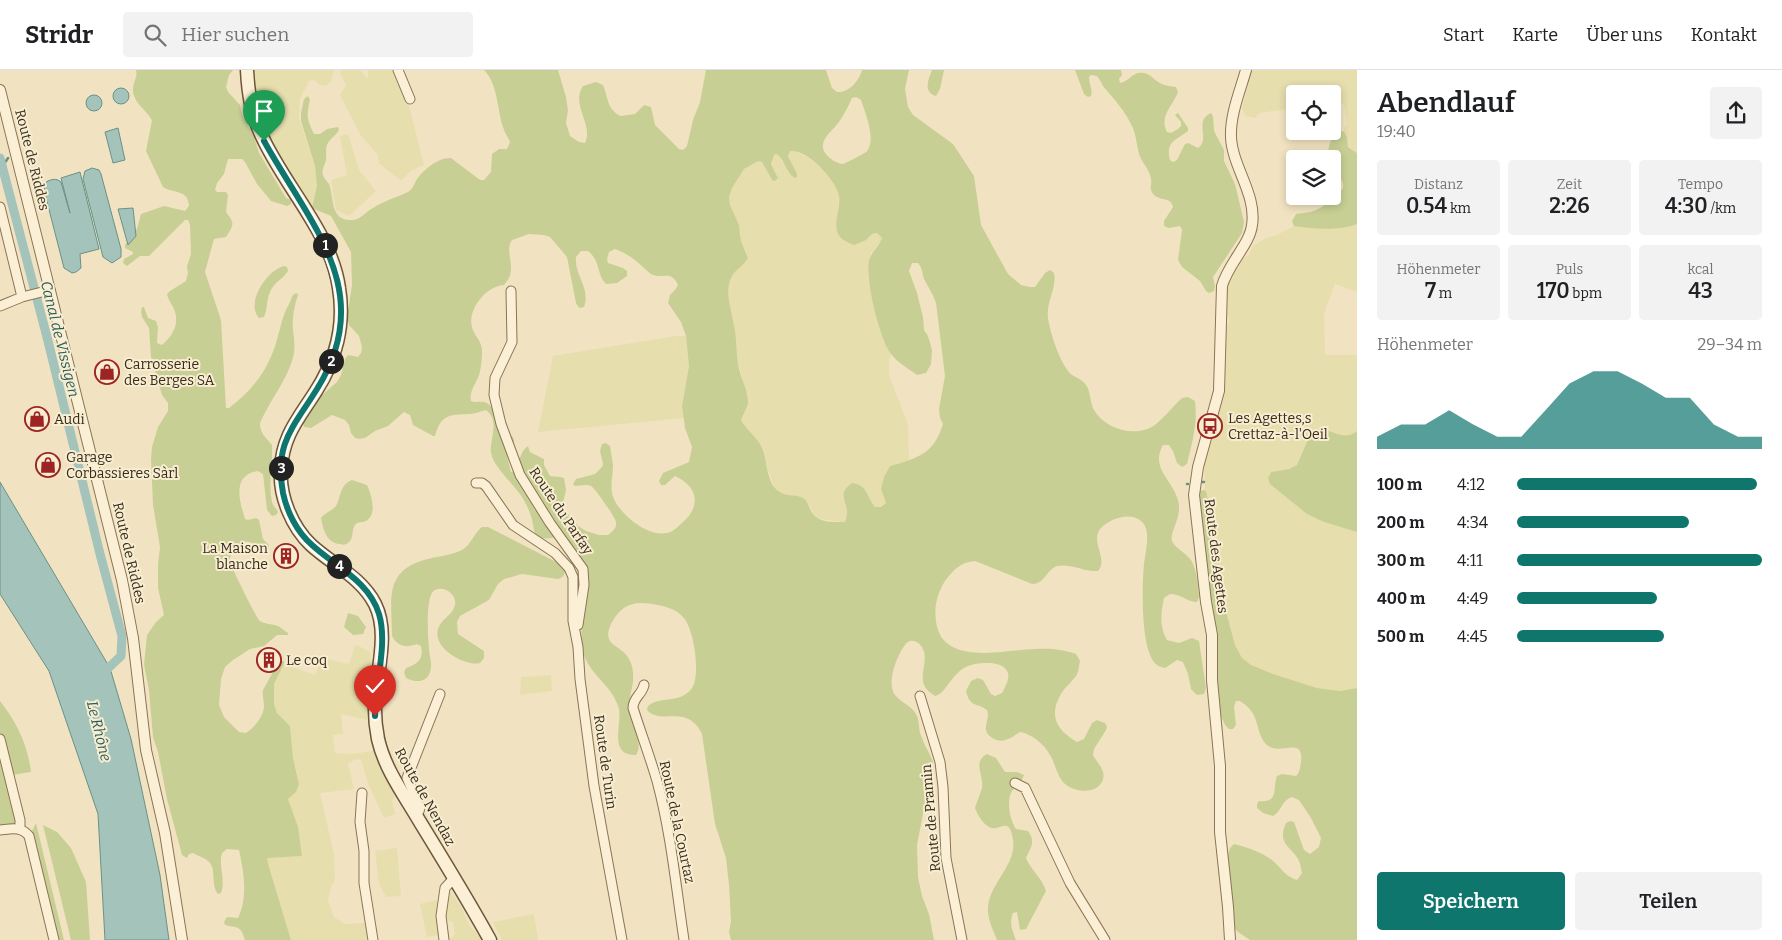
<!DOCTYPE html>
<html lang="de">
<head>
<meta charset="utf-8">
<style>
  body { margin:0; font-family:Bitter,serif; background:#f2f2f2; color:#202124; height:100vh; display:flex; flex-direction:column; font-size:19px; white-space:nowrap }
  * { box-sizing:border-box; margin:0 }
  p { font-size:16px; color:#757577 }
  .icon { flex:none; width:28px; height:28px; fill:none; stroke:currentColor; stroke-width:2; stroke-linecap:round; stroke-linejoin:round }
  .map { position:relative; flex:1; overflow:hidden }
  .sheet { display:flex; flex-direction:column; background:#fff; width:425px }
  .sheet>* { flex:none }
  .controls { position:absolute; left:1286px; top:15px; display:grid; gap:10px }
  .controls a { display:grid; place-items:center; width:55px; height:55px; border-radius:5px; background:#fff; box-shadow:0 2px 8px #0003; font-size:25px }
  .pin { position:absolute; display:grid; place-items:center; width:42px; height:42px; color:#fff; margin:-51px -21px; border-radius:50% 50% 50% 0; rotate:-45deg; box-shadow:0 0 5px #0007 }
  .pin .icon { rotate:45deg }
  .km { position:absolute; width:25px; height:25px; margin:-12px; border-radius:50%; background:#222; color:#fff; font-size:14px; line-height:25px; text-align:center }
  .round { display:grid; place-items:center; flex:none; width:52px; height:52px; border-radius:5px; background:#f2f2f2 }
  .headline { display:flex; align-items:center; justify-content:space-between; height:85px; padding:0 20px }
  h1 { font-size:28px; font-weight:600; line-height:38px }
  .figures { display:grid; grid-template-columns:repeat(3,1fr); gap:8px; height:85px; padding:5px 20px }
  .figures div { display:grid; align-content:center; border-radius:5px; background:#f2f2f2; text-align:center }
  .figures b { font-size:21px; font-weight:600 }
  .figures small { font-size:14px; font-weight:400 }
  .figures p { font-size:14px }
  .chart { height:140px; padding:10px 20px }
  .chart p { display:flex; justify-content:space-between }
  .chart svg { width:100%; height:90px; margin-top:5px; fill:#0f766e; opacity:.7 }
  .cta { display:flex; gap:10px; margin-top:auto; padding:10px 20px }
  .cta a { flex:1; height:58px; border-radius:5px; background:#0f766e; color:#fff; font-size:20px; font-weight:600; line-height:58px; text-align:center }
  .cta a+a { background:#f2f2f2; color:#202124 }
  ul { padding:0 20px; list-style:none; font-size:16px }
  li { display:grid; grid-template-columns:80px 60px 1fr; align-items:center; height:38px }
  li i { height:12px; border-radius:6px; background:#0f766e }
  header { display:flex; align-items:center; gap:30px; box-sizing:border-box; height:70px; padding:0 25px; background:#fff; border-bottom:1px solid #e0e0e0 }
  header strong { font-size:24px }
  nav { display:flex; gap:28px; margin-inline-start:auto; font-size:18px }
  .search { width:350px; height:45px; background:#f2f2f2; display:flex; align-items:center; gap:12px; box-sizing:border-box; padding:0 18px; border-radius:5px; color:#757577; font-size:19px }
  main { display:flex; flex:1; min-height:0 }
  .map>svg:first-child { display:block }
  .farmland { fill:#e7deae }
  .green { fill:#c8cf94; fill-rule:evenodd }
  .water { fill:#a4c3ba; stroke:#6a9188 }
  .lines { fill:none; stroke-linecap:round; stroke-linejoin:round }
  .stream { stroke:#6a9188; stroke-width:2.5 }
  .canal { stroke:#a4c3ba; stroke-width:9 }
  .minor-casing { stroke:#8b7457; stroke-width:11 }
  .tertiary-casing { stroke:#8b7457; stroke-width:12 }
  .secondary-casing { stroke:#6d553a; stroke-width:15 }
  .minor { stroke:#fbf0d5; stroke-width:9 }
  .tertiary { stroke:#fbf0d5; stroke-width:10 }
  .secondary { stroke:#fbf0d5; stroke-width:12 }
  .route-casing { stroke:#fff; stroke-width:10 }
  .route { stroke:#0f766e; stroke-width:6 }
  .labels { text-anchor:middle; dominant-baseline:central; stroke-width:4; stroke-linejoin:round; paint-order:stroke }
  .street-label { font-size:14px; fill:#3a2b1c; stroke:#f7edd1 }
  .poi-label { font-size:14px; fill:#3a2b1c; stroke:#f7edd1; text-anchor:start }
  .water-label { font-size:15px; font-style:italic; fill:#2b5b58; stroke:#f7edd1 }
</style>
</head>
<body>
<header>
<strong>Stridr</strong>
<div class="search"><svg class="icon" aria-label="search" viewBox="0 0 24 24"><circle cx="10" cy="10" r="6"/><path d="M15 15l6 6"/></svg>Hier suchen</div>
<nav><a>Start</a><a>Karte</a><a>Über uns</a><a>Kontakt</a></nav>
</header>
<main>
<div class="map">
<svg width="1357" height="870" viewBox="0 0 1357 870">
  <rect width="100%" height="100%" fill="#f1e3c1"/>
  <path class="farmland" d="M252 0H334L331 12 326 16 320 15 314 10 309 11 300 29 299 48 315 96 317 116 312 138 271 75 257 34Z
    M341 0H360L368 9V0H400L424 95 411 101 401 111 379 93 378 85 361 66 340 25 346 15 340 3Z
    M1251 0H1357V83L1348 76 1347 67 1343 61 1347 54 1344 35 1340 33H1333L1332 24H1295V38L1259 43 1255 48 1246 46 1242 39Z
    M348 64 359 100 376 121 349 146 336 140 331 110 347 105 340 66Z
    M790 81H794L807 87 817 94 830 107 839 126 837 161 866 170 871 164 877 163 882 168 880 173 871 183 868 205 875 240 882 263 891 285 889 290V305L908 354 909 390 890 396 881 419 886 433 881 437H875L870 431 865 419 843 425 848 446 845 452H842L820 449 814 445 809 434 797 427 781 423 775 418 769 403 761 375 744 357 741 350 748 336V326L737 290 735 264 729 234V214L731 207 737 199 746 192 747 183 741 171V164L730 135 729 127 732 118 744 99 758 91 762 92 772 110 777 105 771 94 774 85 776 84 781 86 782 92 791 93 788 86Z
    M1357 154V222L1335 214 1324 244 1325 285H1357V361L1352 365 1341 366 1326 359 1309 367 1297 395 1290 399 1271 402 1324 452 1357 462V618L1341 621 1317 618 1273 604 1251 595 1242 588 1235 575 1227 545 1215 488 1213 454 1205 420 1204 389 1225 255 1229 254V248L1226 245V219L1230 208 1239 190 1249 185 1253 176 1266 168 1277 165 1294 156 1307 157Z
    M675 266H686L689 296 682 335 684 348 538 362 553 286Z
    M355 575 359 576 370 582 372 601 367 650 341 644 343 664 333 665 335 683 351 684 373 681 396 725 392 731 395 744 384 748 369 716 361 690 357 689 348 693 354 719 320 723 334 784 335 809 331 817 328 830 334 847 345 854 365 853 369 870H291L269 797 267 787 302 786 288 729 296 722 298 707 293 688 290 656 277 643 274 634V614L284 594 315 605 322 588 349 594Z
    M551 605 552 621 520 625 521 607Z
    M397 778 401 826 386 827 379 813 375 781Z
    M451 822 462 838 469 855 483 870H450L455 864 453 852 445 849 448 823Z
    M437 830 439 865 427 867 420 834Z
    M534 844 538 870H502L493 852Z"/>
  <path class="green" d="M136 0H233L229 5 226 17 228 22 240 35 242 45 254 67 259 83 286 128 291 130V134L287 136 271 131 257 114 245 92 242 89H228L224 104 217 113 215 120 217 122H226L228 125 226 142C235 153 234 155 226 167L214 169 205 202 221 250 226 338H229C255 318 270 297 278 266 282 252 282 247 289 234 292 229 291 224 297 223L298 225C294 237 292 248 293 260 294 268 295 275 294 283 289 308 270 330 260 353 260 364 266 367 272 375 273 394 268 413 272 432 273 436 276 438 278 442L276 445 272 446 267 440 263 404 258 401C232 405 239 430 245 449L248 450 256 448 259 450 263 469 269 475 268 481 265 482C260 479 254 473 249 472 238 470 229 482 230 492 231 496 256 548 260 551 264 554 272 554 278 556 282 558 284 561 288 563V565H277L264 576 250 579 233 590 225 597 221 609 219 635 224 647 239 662 246 663C254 658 264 646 264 636 264 630 262 626 263 620L279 591H284V594L274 614V634L277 643 290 656 293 688 299 714 296 722 288 729 298 757 302 786 267 788 269 797 291 870H245C241 855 237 858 225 855L224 852 227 847 238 848C248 827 244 802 239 780L227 779 222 783C218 797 226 809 221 823L218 824C211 815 216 801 210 793 206 788 198 786 193 783L189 784 187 788 182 785 167 729 158 682 153 667 149 620 144 595 147 565 156 552 164 545 158 518V495L160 477 153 435 151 389 152 377 158 357 168 341V333L162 325 151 287 149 258 142 247 141 242 142 237H144L148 248 156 251 158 257 157 273 162 275C173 265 180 254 174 239 172 234 168 230 167 224L170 221 186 211 188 203 187 196 191 184 190 155 188 150H185L149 186H140L127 196 123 193 124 189 133 184V182L125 178V175L137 159 141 144 164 136 185 141 189 136C188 119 174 124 163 117L146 81 152 50C146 40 133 32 133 20 133 12 138 7 136 0Z
    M484 0H558L566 27 568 40 566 53 570 66 579 72 585 73C594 54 570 35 583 16L596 12 603 15C609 29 606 37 620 46L635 44 644 35 651 37 655 55 679 79 683 80 687 76 693 50 700 32 706 0H826L832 18 837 22C849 23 859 11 862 0H909L905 19 908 37 913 45 953 74 974 106 981 155 1008 204 1021 215 1030 217H1035L1045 203 1050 200 1054 203C1057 218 1046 232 1048 248 1050 262 1060 294 1071 304 1076 308 1082 309 1086 315 1091 322 1090 333 1094 340 1106 360 1136 368 1155 355 1165 347 1173 336 1182 328L1188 327 1195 331C1198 353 1192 373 1187 394L1182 397 1177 393 1173 381 1169 375H1163C1150 398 1172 409 1178 430 1183 446 1169 463 1172 471 1175 478 1186 483 1191 490 1197 500 1198 516 1199 527L1197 532C1187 532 1181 524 1170 524L1164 528C1161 543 1159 556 1167 570L1179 573 1192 568 1199 571 1206 618 1204 624 1197 625 1191 619 1188 604 1183 592 1177 590 1165 598C1162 597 1160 597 1157 595 1140 583 1142 515 1144 494 1145 484 1150 466 1145 456 1136 440 1112 447 1101 458 1089 471 1109 488 1098 501 1084 502 1071 493 1057 496 1046 500 1045 514 1032 514L975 491C961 492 953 500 945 511 937 524 934 536 936 551 941 597 1005 580 1034 579 1048 578 1063 579 1076 584L1080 591C1079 595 1079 602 1076 606 1072 612 1065 617 1061 624 1048 646 1057 660 1077 672L1084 669 1092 653 1097 650 1105 653 1107 657 1106 660 1094 679 1093 685C1097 693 1106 700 1103 709 1099 725 1074 723 1064 713 1057 706 1055 693 1050 685 1044 674 1032 664 1020 662 1012 667 1004 674 994 669 991 667 987 665 986 660 985 653 990 647 987 640 976 632 970 638 966 621L971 611 978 608 983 610 991 624 995 626 1002 623C1005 617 1011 608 1007 601 1004 595 995 593 989 593 967 593 960 598 947 616 943 621 941 624 935 626 913 613 928 598 924 582 922 573 911 566 905 575 897 585 886 613 895 625 901 633 912 635 917 646 920 653 918 661 922 668 925 677 930 683 933 692L917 775 918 807 922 826 929 844 934 870H731L729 862 731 851 729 815 726 788 715 754 702 664C687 633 661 656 647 640L648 636C661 625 679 635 692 618 701 605 694 556 682 546 675 539 667 537 658 535 635 530 622 533 611 554 609 559 607 564 609 569 612 577 626 579 631 593 637 612 629 621 629 638 629 655 645 670 636 685 608 686 622 654 619 639 613 616 591 606 584 585 580 571 582 556 582 542 582 521 579 502 572 482 570 476 569 470 563 466 556 467 543 471 537 466 534 463 534 459 533 455 532 446 527 435 522 427 514 414 494 398 491 383 489 368 501 352 486 340 481 341 475 344 470 344 449 345 441 344 435 366H433L413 355 410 345 404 342 388 356 375 361 365 368 359 369 355 368 351 363 349 355 345 350 332 345 311 358 304 357 303 353 313 333 337 312 341 305 345 289 348 285 358 287 361 283 362 277 359 266 349 255 347 248 352 215 351 182 331 146 312 138 317 116 315 96 301 51V43L304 29 308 26 310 30C306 46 307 49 314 64H320L327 59 338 57 339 60C336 66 329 69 327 75 325 80 327 85 326 90 325 95 321 100 323 105 324 109 327 111 329 114 334 127 330 150 350 150 360 151 365 142 373 138 384 131 397 127 408 122 413 119 414 114 417 109 424 99 439 87 451 88L480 110H484L491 102 492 84 499 79H507L510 72C508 67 504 62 503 57 497 39 498 14 484 0ZM856 27 861 30C865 42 873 62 870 75 869 77 868 81 866 82 865 83 844 94 843 94 834 93 821 83 823 74 825 65 834 59 839 52 844 44 848 37 852 28ZM790 81C808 79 835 109 839 126 841 137 834 150 837 161 839 169 847 172 854 175L866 170 872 164 877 163 882 168C879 177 871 182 869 191 865 209 880 272 892 285 898 293 909 299 917 305L926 303 931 294 932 280 928 266 924 260 923 247 917 223 909 201 912 193H918C923 199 922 203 924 209 928 217 933 224 936 233L945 306 939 339 940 348 943 354C934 384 918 388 890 396L884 407 881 419 886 433 881 437H875C866 426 868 415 852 413 833 427 853 433 845 452H842C833 452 820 453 813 444 809 439 809 432 803 428 795 424 785 427 777 420 765 409 768 387 760 374 754 365 746 359 741 350 743 344 748 338 748 332 748 321 742 310 739 299 736 286 737 274 735 261 733 245 724 224 731 208 735 199 744 196 748 188L741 171 739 155 730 135 729 127 732 118 744 99 758 91 762 92 772 110 775 111 778 108 771 94 774 85 776 84C785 88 785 102 795 108L797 107V104L788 86ZM529 164 544 165 550 167 567 187 576 233 579 238 584 237C591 218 574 205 576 187L581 181H588C601 191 596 204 606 214L617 213 627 206V201L623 198 608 193 607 189 609 182 615 179C626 183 633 188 642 196 644 198 648 202 651 204 662 210 671 199 678 215L675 220 670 225 668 233 681 252 686 266 689 296 682 336 685 358 692 377 689 392 663 403 659 411 661 415H665L675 406C699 417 701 437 682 453 678 457 671 463 666 463 648 467 621 445 614 429 609 418 613 407 613 395 612 389 611 382 610 376L606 373 602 374 600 381 603 394 602 397 595 404 576 409 573 414 575 416C580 416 586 414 591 416 595 418 615 447 616 452 617 458 613 461 608 465H599L586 461 578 456 564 438 563 433 566 420 564 408C559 406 555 407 550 406L544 395V389L530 382 528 376C521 380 518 393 517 401L511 402 507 386C516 372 519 367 501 360 498 351 494 334 484 332 479 331 476 333 471 331 469 321 476 314 479 305 481 299 482 289 482 282 483 272 474 266 472 257 467 240 486 216 504 215 506 212 509 209 510 205 514 193 505 180 512 170Z
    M932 0H944L940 19 936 26C923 22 928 10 932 0Z
    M1075 0H1121L1122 5 1119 9 1120 13C1127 12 1131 5 1138 3 1148 1 1153 9 1160 13 1165 16 1170 16 1176 17L1178 22C1172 37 1159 46 1167 62L1171 63 1178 59 1181 56V52L1175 45 1178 43 1188 58V61C1177 70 1165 71 1170 90L1173 92 1177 90 1185 74 1188 73 1198 78C1211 69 1193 51 1211 43L1213 46 1214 61 1224 80V91L1235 114 1244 152 1242 163 1213 207 1215 216 1214 221 1209 223 1206 221 1200 211 1182 197 1178 190 1182 160 1180 156 1169 158 1164 156V151L1173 137C1171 125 1155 133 1151 120 1150 116 1152 113 1151 109 1150 100 1142 93 1139 84 1137 76 1136 66 1133 58 1126 42 1114 29 1103 16 1101 13 1100 9 1097 6L1091 5 1089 7C1089 14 1093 20 1091 26L1088 27 1084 24Z
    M1341 61 1344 62 1347 67 1348 77 1357 83V154C1339 161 1313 159 1294 156L1292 151 1296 144C1305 143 1315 142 1323 136 1326 134 1327 130 1330 127 1332 125 1337 125 1340 122 1349 115 1337 104 1333 98L1332 89H1329C1327 78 1330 66 1341 61Z
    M284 196 287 197 288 201C283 209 275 212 271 220 266 229 268 238 264 247L259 248C245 233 267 200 284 196Z
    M1318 359C1333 359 1344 372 1357 361V462L1324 452 1307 444 1270 414 1268 408 1271 402 1289 399 1297 395 1309 367Z
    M352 410 367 415C371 424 378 444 366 451 362 453 358 451 355 455 351 461 354 469 348 473 345 475 343 475 340 474 326 473 323 459 321 448 326 441 334 441 337 434 341 425 340 415 352 410Z
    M1204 420 1206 421 1213 454 1215 488 1227 545 1235 575 1242 588 1251 595 1273 604 1317 618 1340 621 1357 618V870H1250L1238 862 1232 855 1228 785 1230 778 1234 774C1247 777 1261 782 1272 790 1281 797 1285 807 1297 810L1302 803C1301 800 1301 795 1299 791 1293 777 1276 775 1286 753L1290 751 1294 752 1304 780 1310 784 1319 777 1321 768 1311 748 1299 730 1292 727C1281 731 1282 741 1273 746L1263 743 1257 738V734L1259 731C1280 733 1272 718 1277 706L1282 704 1296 706C1300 702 1300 698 1301 692 1304 663 1278 689 1265 673 1254 658 1261 644 1240 631H1236L1234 637 1236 655 1233 659H1229L1225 655 1218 639 1199 427 1200 421Z
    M482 457H488L562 495 565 499C565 505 564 507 558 509L522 504 504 509 498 514 489 530 460 546 457 552 458 564 484 581V588L480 593C472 595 462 591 455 587 443 580 431 567 441 553 446 547 453 543 455 535 457 525 445 515 435 520 425 524 428 568 429 578 429 584 431 589 431 594 432 610 419 615 406 608L404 602 406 598C418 594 424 589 421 576L417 574C406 578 398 577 392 566 392 531 383 502 424 490 437 486 450 486 462 480 471 475 474 463 482 457Z
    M348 543 358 546 366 557 363 564 353 565 344 557Z
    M0 631C16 651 28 675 31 702L12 705 19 754 0 757Z
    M987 684 996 688 1005 702H1017L1024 705C1022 712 1016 715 1012 721 1006 731 1010 750 1016 759L1028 761C1036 772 1031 777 1026 788 1031 800 1042 808 1046 821L1026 859 1020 860 1017 842 1013 843C1009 853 1012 860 1016 870H997C993 860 987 848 988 837 990 811 1020 793 1012 765 1009 752 1005 756 996 758 986 760 978 746 975 738 977 731 980 725 982 718 984 705 972 692 987 684Z
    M36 753 64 870H57L32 761Z
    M43 755 57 762 71 778 86 812 90 870H71Z"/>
  <path class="water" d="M113 26a8 8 0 1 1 16 0a8 8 0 1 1-16 0Z
    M86 33a8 8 0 1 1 16 0a8 8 0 1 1-16 0Z
    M118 58 125 90 113 93 105 62Z
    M92 98 99 100 101 104 121 179V187L112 193 103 187 83 109 85 101Z
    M80 102 99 179 80 184 81 198 76 202 72 203 64 198 44 120 46 112C52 109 56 108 61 112L70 143 61 108Z
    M133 138 136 166 128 175 118 139Z
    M0 412 110 598 131 669 160 805 169 870H105L98 744 49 601 0 524Z"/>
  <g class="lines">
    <path class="stream" d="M2 97 8 88
      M1201 412H1204
      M1187 414H1188"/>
    <path class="canal" d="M0 88 48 271 100 484 122 566 121 586 102 604"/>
    <defs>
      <path id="minor" d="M398 0 410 29
        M0 137 22 227
        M511 221 512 272 495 308 494 325 501 354 520 405 550 453 583 499 584 515 578 555
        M0 236 22 227 50 220
        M476 413H482L486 416 513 455 555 483 569 498 573 507V551L578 577 580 609 594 716 622 870
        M644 615C642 625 633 627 633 638 641 663 650 687 657 711 671 763 676 817 684 870
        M920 626 940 692 943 717 946 788 962 870
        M0 669 20 750V759
        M1015 713 1025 718 1070 813 1105 870
        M362 723 360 752 364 781V813L373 870
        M415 744 419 741 420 738 407 708 440 624
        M0 760C11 759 21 756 29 766L54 870
        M444 870 441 846 445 818 454 808"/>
      <path id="tertiary" d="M0 20 122 510 133 568 146 680 165 763 182 870
        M1230 870 1228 837 1220 762V696L1212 610V565L1206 532 1194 425 1198 397 1219 321 1222 216C1228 194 1250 174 1252 155 1257 125 1232 96 1231 67 1230 45 1240 21 1246 0"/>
      <path id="secondary" d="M247 0C248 21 251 43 260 62 282 114 331 161 339 218 345 254 336 290 316 321 299 348 282 366 281 400 279 426 292 457 311 475 333 495 361 507 375 534 388 560 379 593 376 621 374 637 375 654 378 669 385 700 405 726 420 752 444 791 468 830 490 870"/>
    </defs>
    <use href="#minor" class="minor-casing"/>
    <use href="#tertiary" class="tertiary-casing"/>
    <use href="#secondary" class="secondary-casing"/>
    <use href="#minor" class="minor"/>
    <use href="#tertiary" class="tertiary"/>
    <use href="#secondary" class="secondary"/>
  </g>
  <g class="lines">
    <defs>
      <path id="route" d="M264 71C310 154 378 222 317 319 293 358 274 373 283 423 287 442 297 462 312 475 336 497 369 511 379 544 388 574 375 614 375 646"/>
    </defs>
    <use href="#route" class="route-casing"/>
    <use href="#route" class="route"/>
  </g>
  <defs>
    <symbol id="shop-ring" viewBox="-11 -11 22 22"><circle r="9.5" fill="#f7edd1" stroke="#9e2423" stroke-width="1.5"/><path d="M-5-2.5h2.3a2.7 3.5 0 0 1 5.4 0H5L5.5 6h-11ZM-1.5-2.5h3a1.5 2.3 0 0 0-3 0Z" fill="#9e2423"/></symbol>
    <symbol id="bus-ring" viewBox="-11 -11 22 22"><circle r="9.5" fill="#f7edd1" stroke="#9e2423" stroke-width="1.5"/><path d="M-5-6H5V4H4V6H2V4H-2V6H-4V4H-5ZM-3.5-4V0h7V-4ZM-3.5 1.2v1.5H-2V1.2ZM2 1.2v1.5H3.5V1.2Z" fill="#9e2423"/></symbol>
    <symbol id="building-ring" viewBox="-11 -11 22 22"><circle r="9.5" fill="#f7edd1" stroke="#9e2423" stroke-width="1.5"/><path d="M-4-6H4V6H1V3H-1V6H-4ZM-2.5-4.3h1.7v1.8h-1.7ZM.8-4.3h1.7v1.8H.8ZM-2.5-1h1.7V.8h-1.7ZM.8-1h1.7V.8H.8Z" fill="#9e2423"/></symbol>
  </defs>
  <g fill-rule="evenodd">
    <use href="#shop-ring" x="93" y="288" width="28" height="28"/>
    <use href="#shop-ring" x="23" y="335" width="28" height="28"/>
    <use href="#bus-ring" x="1196" y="342" width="28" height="28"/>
    <use href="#shop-ring" x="34" y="381" width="28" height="28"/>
    <use href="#building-ring" x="272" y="472" width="28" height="28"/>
    <use href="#building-ring" x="255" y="576" width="28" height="28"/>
  </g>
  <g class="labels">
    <g class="street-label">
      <text transform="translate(32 90) rotate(76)">Route de Riddes</text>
      <text transform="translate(561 441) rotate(56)">Route du Parfay</text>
      <text transform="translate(129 483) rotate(77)">Route de Riddes</text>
      <text transform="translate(1216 486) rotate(83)">Route des Agettes</text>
      <text transform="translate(605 692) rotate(82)">Route de Turin</text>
      <text transform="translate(425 727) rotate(61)">Route de Nendaz</text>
      <text transform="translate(931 748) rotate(-95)">Route de Pramin</text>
      <text transform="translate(677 752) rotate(78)">Route de la Courtaz</text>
    </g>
    <g class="poi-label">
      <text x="124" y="294">Carrosserie<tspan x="124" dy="16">des Berges SA</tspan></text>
      <text x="1228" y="348">Les Agettes,s<tspan x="1228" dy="16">Crettaz-à-l'Oeil</tspan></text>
      <text x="54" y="349">Audi</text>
      <text x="66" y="387">Garage<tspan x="66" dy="16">Corbassieres Sàrl</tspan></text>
      <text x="268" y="478" text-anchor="end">La Maison<tspan x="268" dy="16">blanche</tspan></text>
      <text x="286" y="590">Le coq</text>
    </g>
    <g class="water-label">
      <text transform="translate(60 269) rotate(76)">Canal de Vissigen</text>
      <text transform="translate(99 661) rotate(76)">Le Rhône</text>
    </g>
  </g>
</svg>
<div class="controls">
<a><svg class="icon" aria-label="locate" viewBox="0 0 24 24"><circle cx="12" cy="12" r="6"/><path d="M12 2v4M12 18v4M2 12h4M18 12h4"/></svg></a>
<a><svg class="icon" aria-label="layers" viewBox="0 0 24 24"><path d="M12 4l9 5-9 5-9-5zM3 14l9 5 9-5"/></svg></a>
</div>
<div class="pin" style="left:264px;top:71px;background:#1e9e55"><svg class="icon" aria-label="arrive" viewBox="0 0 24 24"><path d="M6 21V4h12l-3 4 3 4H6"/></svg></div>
<div class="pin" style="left:375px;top:646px;background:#d93025"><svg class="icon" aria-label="check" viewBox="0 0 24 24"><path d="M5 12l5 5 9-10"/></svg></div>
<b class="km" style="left:325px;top:175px">1</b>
<b class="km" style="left:331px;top:291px">2</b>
<b class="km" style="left:281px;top:398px">3</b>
<b class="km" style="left:339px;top:496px">4</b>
</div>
<section class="sheet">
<div class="headline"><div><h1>Abendlauf</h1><p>19:40</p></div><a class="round"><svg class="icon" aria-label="share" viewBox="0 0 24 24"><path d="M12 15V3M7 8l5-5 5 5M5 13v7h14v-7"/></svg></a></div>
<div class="figures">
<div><p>Distanz</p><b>0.54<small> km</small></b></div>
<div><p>Zeit</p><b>2:26</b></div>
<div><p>Tempo</p><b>4:30<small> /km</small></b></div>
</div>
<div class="figures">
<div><p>Höhenmeter</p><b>7<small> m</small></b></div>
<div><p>Puls</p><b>170<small> bpm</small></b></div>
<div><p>kcal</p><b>43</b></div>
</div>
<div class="chart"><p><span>Höhenmeter</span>29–34 m</p>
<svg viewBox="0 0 160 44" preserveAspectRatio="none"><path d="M0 44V38L10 32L20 32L30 25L40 32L50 38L60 38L70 25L80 12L90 6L100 6L110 12L120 19L130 19L140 32L150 38L160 38V44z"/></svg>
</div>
<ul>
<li><b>100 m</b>4:12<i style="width:98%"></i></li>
<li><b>200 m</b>4:34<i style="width:70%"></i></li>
<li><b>300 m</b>4:11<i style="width:100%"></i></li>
<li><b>400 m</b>4:49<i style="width:57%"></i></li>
<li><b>500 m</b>4:45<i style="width:60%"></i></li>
</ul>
<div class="cta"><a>Speichern</a><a>Teilen</a></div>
</section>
</main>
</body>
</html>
